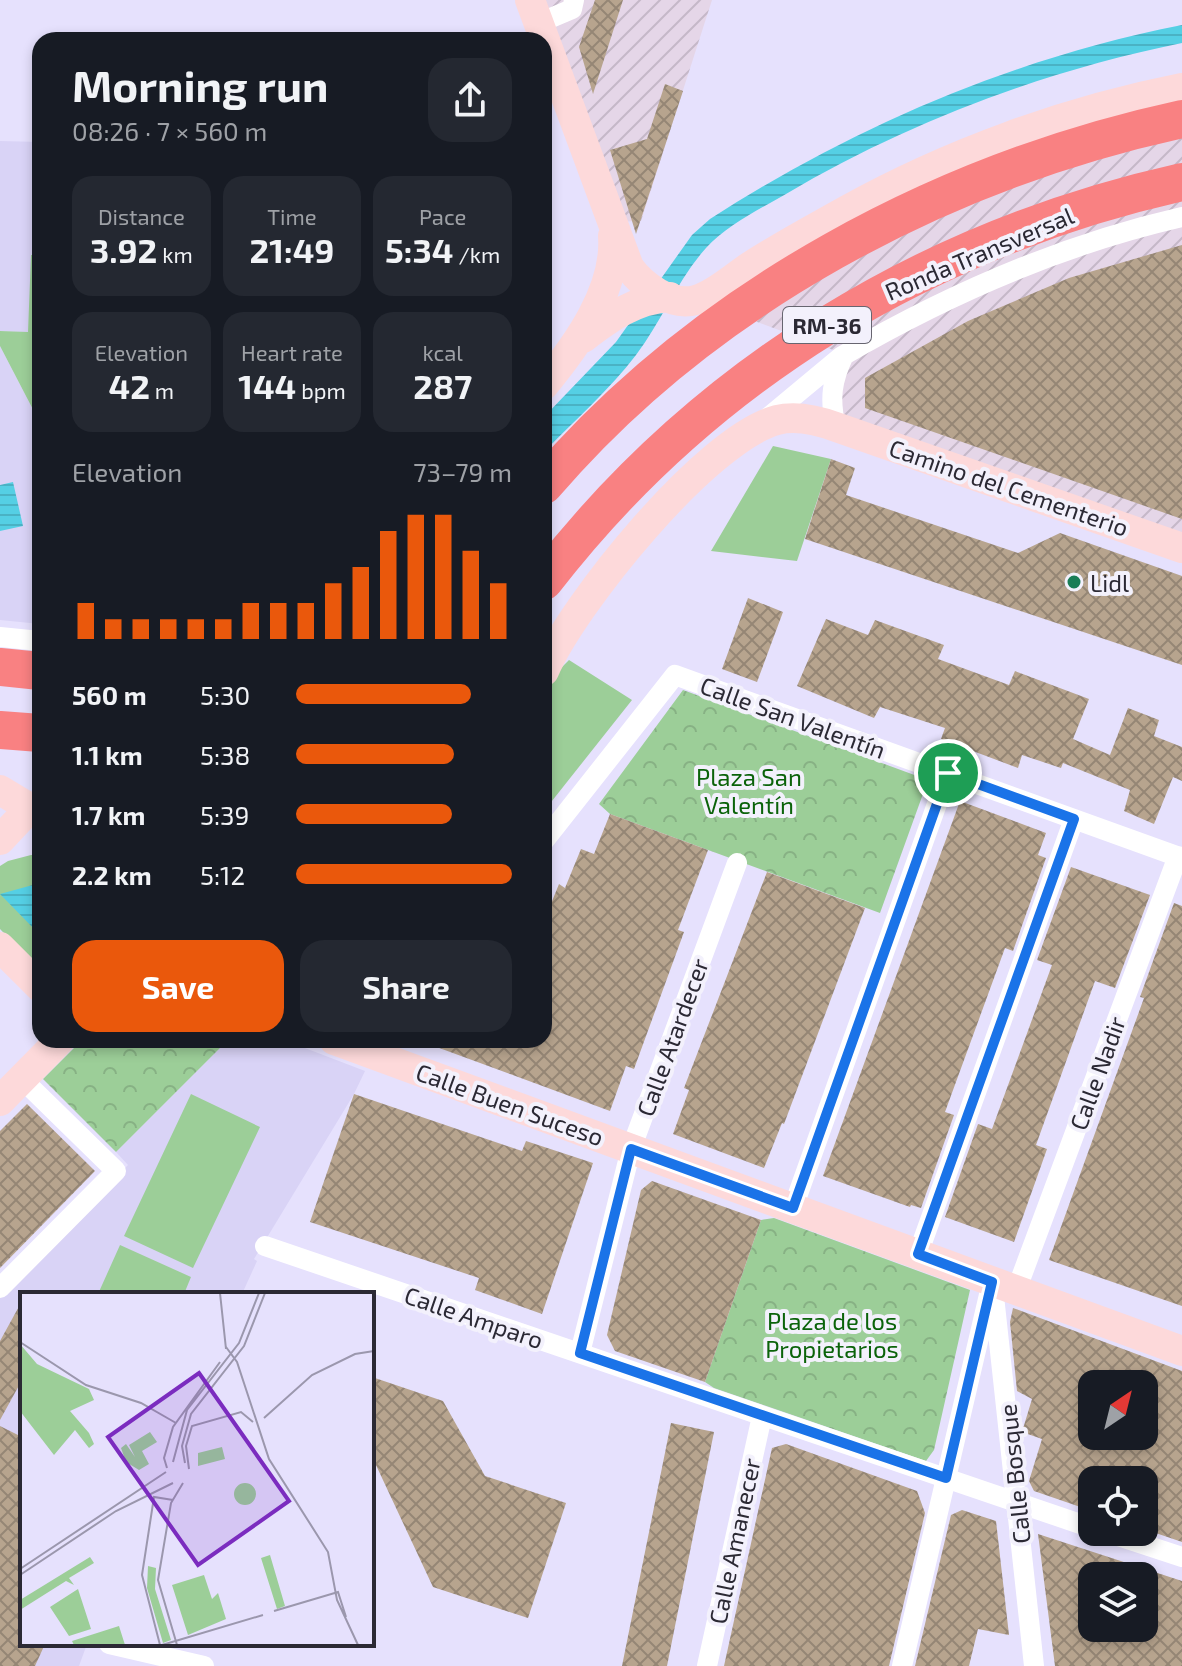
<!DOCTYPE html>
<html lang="en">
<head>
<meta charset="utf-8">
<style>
  body { margin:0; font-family:"Exo 2",sans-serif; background:#242831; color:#f1f3f6; height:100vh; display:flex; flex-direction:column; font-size:30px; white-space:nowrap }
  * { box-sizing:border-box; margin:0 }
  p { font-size:26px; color:#9ea1a6 }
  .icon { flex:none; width:44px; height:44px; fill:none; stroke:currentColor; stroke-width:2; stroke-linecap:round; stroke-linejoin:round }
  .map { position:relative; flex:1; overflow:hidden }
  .panel { position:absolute; left:32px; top:32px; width:520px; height:1016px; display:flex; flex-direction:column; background:#171b24; border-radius:24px; box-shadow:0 4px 12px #0003 }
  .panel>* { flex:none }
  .needle { width:52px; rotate:35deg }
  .fabs { position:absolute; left:1078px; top:1370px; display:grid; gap:16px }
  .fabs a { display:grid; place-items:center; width:80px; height:80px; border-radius:16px; background:#171b24; box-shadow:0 4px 12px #0003; font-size:40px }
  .pin { position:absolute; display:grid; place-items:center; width:68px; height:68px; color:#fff; margin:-34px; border:4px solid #fff; border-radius:50%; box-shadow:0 2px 8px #0007 }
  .round { display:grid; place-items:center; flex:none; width:84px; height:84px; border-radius:24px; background:#242831 }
  .headline { display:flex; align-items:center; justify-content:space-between; height:136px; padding:0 40px }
  h1 { font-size:44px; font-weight:700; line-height:60px }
  .metrics { display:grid; grid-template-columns:repeat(3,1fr); gap:12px; height:136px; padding:8px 40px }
  .metrics div { display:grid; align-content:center; border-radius:20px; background:#242831; text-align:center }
  .metrics b { font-size:34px; font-weight:700 }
  .metrics small { font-size:22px; font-weight:400 }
  .metrics p { font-size:22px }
  .chart { height:224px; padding:16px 40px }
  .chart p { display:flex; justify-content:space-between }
  .chart svg { width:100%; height:144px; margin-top:8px; stroke:#ea580c; stroke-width:6 }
  .action { display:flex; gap:16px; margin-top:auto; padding:16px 40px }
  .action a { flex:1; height:92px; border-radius:24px; background:#ea580c; color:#fff; font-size:32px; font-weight:700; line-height:92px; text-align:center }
  .action a+a { background:#242831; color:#f1f3f6 }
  ul { padding:0 40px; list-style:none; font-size:26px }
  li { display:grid; grid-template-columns:128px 96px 1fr; align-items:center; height:60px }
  li i { height:20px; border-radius:10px; background:#ea580c }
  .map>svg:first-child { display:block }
  .built { fill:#d9d3f6 }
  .industrial { fill:url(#industrial-furrows) }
  .green { fill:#9cce98 }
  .park { fill:url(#park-crowns) }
  .water { fill:url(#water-rules) }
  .building { fill:url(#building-cross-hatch); fill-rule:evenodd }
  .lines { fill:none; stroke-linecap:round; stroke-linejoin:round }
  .street { stroke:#fff; stroke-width:20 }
  .secondary { stroke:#fdd9da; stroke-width:30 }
  .highway { stroke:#f98182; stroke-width:38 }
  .route-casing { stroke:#fff; stroke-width:16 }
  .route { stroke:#1a73e8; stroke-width:10 }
  .poi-dot { fill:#1a7d56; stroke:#f3f1fc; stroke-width:3 }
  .labels { text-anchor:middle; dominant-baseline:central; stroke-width:8; stroke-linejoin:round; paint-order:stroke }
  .shield { fill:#f3f1fc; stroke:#676570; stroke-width:2 }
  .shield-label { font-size:22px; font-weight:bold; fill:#2b2934 }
  .street-label { font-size:24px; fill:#2b2934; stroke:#f3f1fc }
  .poi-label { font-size:24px; fill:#2b2934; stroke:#f3f1fc; text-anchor:start }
  .park-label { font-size:24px; fill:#0b630a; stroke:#f3f1fc }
  .inset-road { fill:none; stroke:#9b97ad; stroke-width:2 }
  .view { fill:#7b2cbf; fill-opacity:0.15; stroke:#7b2cbf; stroke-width:4 }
  .inset-edge { fill:none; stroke:#2b2934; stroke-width:4 }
</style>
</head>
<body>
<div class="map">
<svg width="1182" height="1666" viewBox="0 0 1182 1666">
  <defs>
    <pattern id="industrial-furrows" width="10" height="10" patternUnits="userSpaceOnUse" patternTransform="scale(2)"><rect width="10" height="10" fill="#e5d6e8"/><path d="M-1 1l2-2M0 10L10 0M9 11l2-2" fill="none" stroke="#c5b8c8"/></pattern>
    <pattern id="park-crowns" width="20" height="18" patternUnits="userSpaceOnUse" patternTransform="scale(2)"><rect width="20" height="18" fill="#9cce98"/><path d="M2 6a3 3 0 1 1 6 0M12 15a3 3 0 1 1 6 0" fill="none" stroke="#87b184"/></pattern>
    <pattern id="water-rules" width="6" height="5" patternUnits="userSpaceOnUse" patternTransform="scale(2)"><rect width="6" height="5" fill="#55cfe4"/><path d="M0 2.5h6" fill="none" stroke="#4ab2c4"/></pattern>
    <pattern id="building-cross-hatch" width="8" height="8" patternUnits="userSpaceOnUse" patternTransform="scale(2)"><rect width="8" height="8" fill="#b7a48e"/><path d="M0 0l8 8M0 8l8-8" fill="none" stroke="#958675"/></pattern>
  </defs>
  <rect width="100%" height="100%" fill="#e6e1fd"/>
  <path class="built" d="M0 141 40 142V333L0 331Z
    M0 346 40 423V624L0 620Z
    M228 1040H284L365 1071 354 1094 254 1259 257 1261 242 1294H22V1644H87L79 1666H0V1295L128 1165 116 1152Z"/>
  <path class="industrial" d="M530 0H712L641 221 611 222Z
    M1182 88V548L836 427 844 354 698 300Z"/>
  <path class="green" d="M31 255H40V423L0 346V331L28 332Z
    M773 446 831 459 797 561 711 551Z
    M569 660 632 700 544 811V702L557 672Z
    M31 855H40V970L0 929V866L8 861Z
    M191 1094 260 1127 193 1268 124 1236Z
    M120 1245 191 1277 184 1294H98Z"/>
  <path class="park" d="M683 690 928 780 880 913 610 814 599 804Z
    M82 1040H228L116 1152 43 1079Z
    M774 1218 970 1290 934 1450 926 1461 714 1388 705 1382 761 1220Z"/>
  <path class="water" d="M1182 25V43C1044 71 908 122 786 194 758 210 727 225 706 248 677 280 662 321 636 355 610 389 574 421 544 452V417L616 342 692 235 710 219C854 126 1014 58 1182 25Z
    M13 482 23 526 0 531V485Z
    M40 883V935L0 894Z"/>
  <path class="building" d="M595 0H623L593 94 579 47Z
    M665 84 683 91 636 234 610 150 647 139Z
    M1182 245V519L865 408V378L968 321 1069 278Z
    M831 459 855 468 846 495 1018 553 1060 533 1182 576V665L805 539Z
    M748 598 783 612 757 682 722 669Z
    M826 619 868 635 875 620 944 645 938 659 1009 685 1015 671 1089 699 1073 739 1110 755 1128 708 1159 720 1154 736 1182 747V781L1173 777 1154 824 1124 811 1130 790 1063 763 1061 768 1022 755 1018 768 941 739 945 728 880 707 874 718 797 686Z
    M960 801 1046 833 1038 855 1046 858 1013 951 1005 948 945 1112 954 1115 921 1208 911 1205 910 1207 823 1176Z
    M610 814 708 850 678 930 684 932 634 1069 626 1066 610 1111 423 1042 424 1040H544V921L559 884 565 888 581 849 594 854Z
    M1071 867 1150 895 1115 988 1095 981 1036 1145 1047 1149 1014 1242 945 1217 978 1124 992 1129 1052 965 1037 960Z
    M767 872 865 908 784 1124 782 1123 764 1168 673 1134 689 1090 684 1088Z
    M1174 903 1182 906V1306L1049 1260 1144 998 1140 997Z
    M354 1094 522 1151 526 1141 593 1163 542 1314 475 1290 479 1278 310 1222Z
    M27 1104 95 1171 0 1268V1131Z
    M652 1181 761 1220 705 1382 615 1351 607 1335 641 1190Z
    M22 1301V1380L0 1420V1341Z
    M1013 1308 1182 1371V1542L1144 1529V1480H1092V1511L1034 1491 1029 1481 1042 1439 1022 1432 1032 1399 1017 1391 1010 1322ZM1092 1384H1144V1436H1092Z
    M372 1377 443 1401 485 1476 566 1503 528 1618 433 1587 375 1463 372 1462Z
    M671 1423 714 1432 667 1666H622Z
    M0 1426 22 1437V1644H45L35 1666H0Z
    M786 1444 917 1491 925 1513 889 1666H724L772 1448Z
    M962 1510 996 1521 1009 1635 978 1629 969 1666H915L951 1515Z
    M1038 1534 1182 1581V1666H1055ZM1092 1576H1144V1628H1092Z"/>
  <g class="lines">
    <path class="street" d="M539 23 572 9 574 0
      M765 420 842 356
      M836 427C829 399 832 380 844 355 949 294 1064 244 1182 217
      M0 637 40 641
      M544 841 675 675 1182 858
      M793 1208 948 773
      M265 1246 1092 1528
      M918 1254 1074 819
      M0 1288 116 1171 22 1079
      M1016 1291 1178 856
      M994 1296 1034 1666
      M580 1353 631 1149 737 863
      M1106 1532 1182 1557
      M109 1644 204 1666
      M707 1666 762 1416
      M902 1666 992 1282"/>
    <path class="secondary" d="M530 0 629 267C642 285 670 307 696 300 715 295 735 276 752 265 783 245 815 228 847 210 950 153 1066 111 1182 88
      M583 338C609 318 635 299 670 297
      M544 385C577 345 617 290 613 236
      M544 671C573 604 706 439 777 420 797 415 817 420 836 427L1182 548
      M0 790 40 814
      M0 840 30 808
      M0 947 40 987
      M334 1040 1182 1351
      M0 1101 60 1040"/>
    <path class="highway" d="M544 485C705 297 942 171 1182 119
      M544 581C704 374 927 239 1182 182
      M0 667 40 671
      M0 730 40 733"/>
  </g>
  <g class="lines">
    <defs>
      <path id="route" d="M948 773 1074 819 918 1254 992 1282 946 1478 580 1353 631 1149 793 1208Z"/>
    </defs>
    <use href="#route" class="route-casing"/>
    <use href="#route" class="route"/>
  </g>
  <circle class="poi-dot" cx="1074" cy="582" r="8"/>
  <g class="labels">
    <rect class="shield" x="783" y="307" width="88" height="36" rx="6"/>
    <g class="shield-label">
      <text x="827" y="325">RM-36</text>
    </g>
    <g class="street-label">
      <text transform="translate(979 253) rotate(-23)">Ronda Transversal</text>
      <text transform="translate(1009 487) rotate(19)">Camino del Cementerio</text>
      <text transform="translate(793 717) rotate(20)">Calle San Valentín</text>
      <text transform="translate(672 1037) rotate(-70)">Calle Atardecer</text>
      <text transform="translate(1097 1073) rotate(-70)">Calle Nadir</text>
      <text transform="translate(510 1104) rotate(20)">Calle Buen Suceso</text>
      <text transform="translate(474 1317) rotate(19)">Calle Amparo</text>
      <text transform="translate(1014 1474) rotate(-96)">Calle Bosque</text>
      <text transform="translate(734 1541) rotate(-78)">Calle Amanecer</text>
    </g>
    <g class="poi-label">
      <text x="1090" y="582">Lidl</text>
    </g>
    <g class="park-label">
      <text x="749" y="776">Plaza San<tspan x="749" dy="28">Valentín</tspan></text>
      <text x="832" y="1320">Plaza de los<tspan x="832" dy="28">Propietarios</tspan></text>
    </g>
  </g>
  <g transform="translate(20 1292)">
    <rect width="354" height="354" fill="#e6e1fd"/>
    <path d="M130 140 137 150 122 159 129 172 119 178 106 170 101 156 106 152 115 165 109 153ZM70 265 74 271 49 286 54 293 46 289 0 318V308ZM128 274 136 276 135 297 151 348 143 351 127 296ZM184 283 192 307 198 301 206 327 168 343 152 293ZM58 297 71 337 49 344 30 315Z" fill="#9cce98"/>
    <path d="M0 52 17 72 69 97 74 108 50 119 69 141 74 152 69 156 55 138 34 163 0 119Z" fill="#9cce98"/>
    <path d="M202 155 205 167 178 174V161ZM214 202a11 11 0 1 1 22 0a11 11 0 1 1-22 0ZM250 263 265 314 257 317 241 266ZM99 334 105 353H54L52 349Z" fill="#9cce98"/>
    <path class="inset-road" d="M200 1 206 57M0 50 66 93 121 111 156 131M206 55 217 70 249 167 308 260 317 308 338 353M244 126 292 83 335 62 354 59M153 170 167 118 219 51 239 1M165 171 162 154 171 122 224 54 245 1M147 176 144 166 153 135 200 70M169 177 166 154 172 134 221 120 233 130M0 277 146 180M0 283 96 219 153 191M254 319 318 300 326 325M140 353 122 283 134 205 153 208M142 353 243 323M157 353 138 288 151 211 163 191"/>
    <path class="view" d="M179 81 269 209 178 273 88 145Z"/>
    <rect width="354" height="354" class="inset-edge"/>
  </g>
</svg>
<div class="fabs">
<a><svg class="needle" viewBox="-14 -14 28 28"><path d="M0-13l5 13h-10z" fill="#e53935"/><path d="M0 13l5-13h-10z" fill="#9ea1a6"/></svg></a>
<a><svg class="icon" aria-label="locate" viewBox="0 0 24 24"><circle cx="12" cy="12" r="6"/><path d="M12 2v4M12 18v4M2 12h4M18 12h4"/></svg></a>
<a><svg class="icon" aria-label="layers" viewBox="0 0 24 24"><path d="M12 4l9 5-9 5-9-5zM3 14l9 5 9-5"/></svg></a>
</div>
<div class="pin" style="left:948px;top:773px;background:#1e9e55"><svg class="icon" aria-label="arrive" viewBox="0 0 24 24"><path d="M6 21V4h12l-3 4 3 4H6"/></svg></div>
<section class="panel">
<div class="headline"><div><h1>Morning run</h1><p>08:26 · 7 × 560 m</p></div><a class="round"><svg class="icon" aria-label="share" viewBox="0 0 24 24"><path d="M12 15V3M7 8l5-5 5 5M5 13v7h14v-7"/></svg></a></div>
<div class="metrics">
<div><p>Distance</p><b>3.92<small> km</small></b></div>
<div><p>Time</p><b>21:49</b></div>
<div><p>Pace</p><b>5:34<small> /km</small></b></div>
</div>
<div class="metrics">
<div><p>Elevation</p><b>42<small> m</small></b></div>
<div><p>Heart rate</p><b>144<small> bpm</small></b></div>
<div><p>kcal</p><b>287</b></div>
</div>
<div class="chart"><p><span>Elevation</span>73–79 m</p>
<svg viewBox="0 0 160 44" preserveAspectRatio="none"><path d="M5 44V33M15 44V38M25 44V38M35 44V38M45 44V38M55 44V38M65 44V33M75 44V33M85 44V33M95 44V27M105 44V22M115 44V11M125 44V6M135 44V6M145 44V17M155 44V27"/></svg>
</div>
<ul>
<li><b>560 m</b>5:30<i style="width:81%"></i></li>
<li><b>1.1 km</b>5:38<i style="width:73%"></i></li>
<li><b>1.7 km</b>5:39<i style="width:72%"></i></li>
<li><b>2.2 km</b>5:12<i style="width:100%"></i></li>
</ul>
<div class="action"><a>Save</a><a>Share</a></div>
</section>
</div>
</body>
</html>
